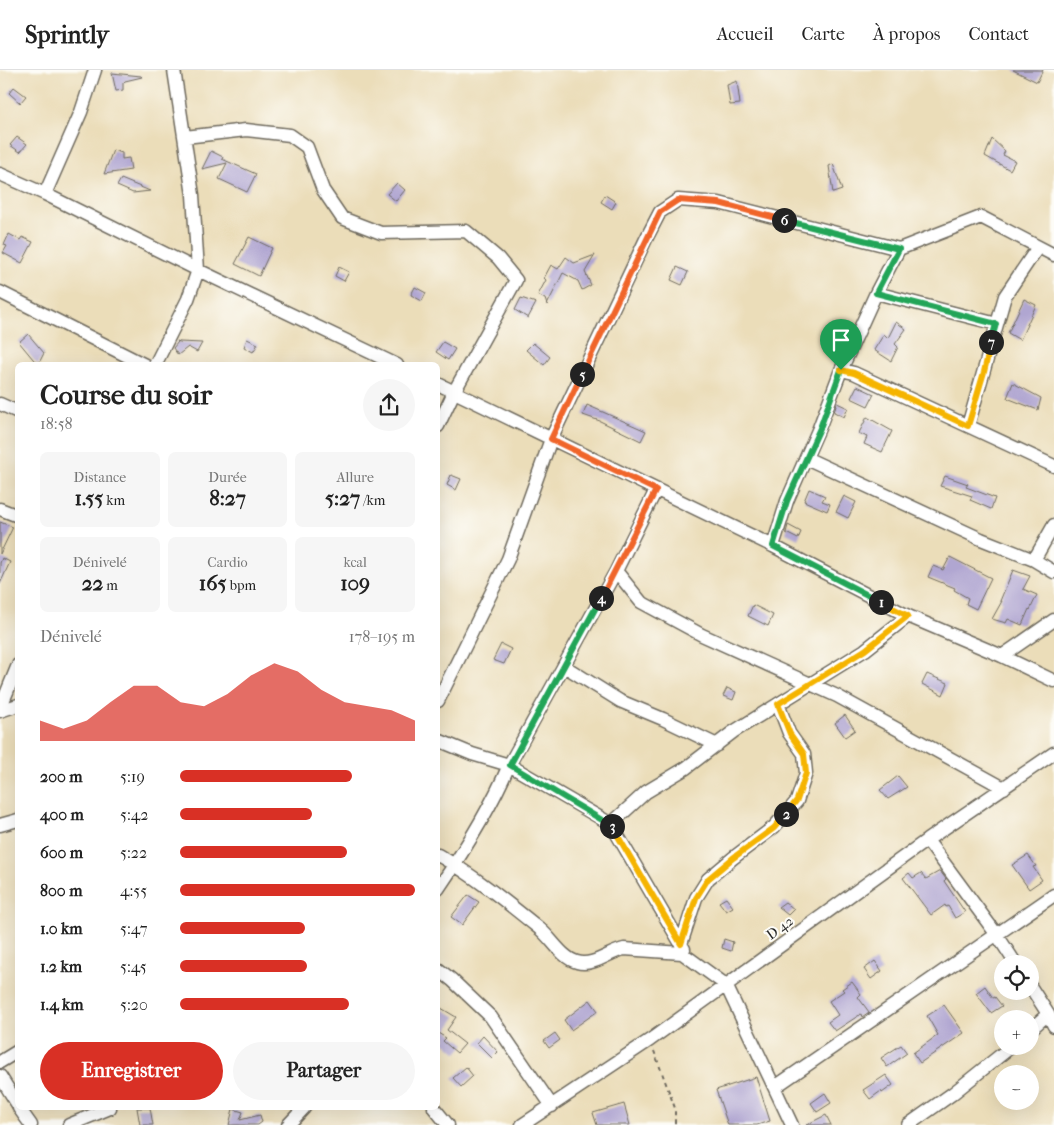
<!DOCTYPE html>
<html lang="fr">
<head>
<meta charset="utf-8">
<style>
  body { margin:0; font-family:"IM FELL French Canon",serif; background:#f6f6f6; color:#222; height:100vh; display:flex; flex-direction:column; font-size:19px; white-space:nowrap }
  * { box-sizing:border-box; margin:0 }
  p { font-size:16px; color:#767676 }
  .icon { flex:none; width:28px; height:28px; fill:none; stroke:currentColor; stroke-width:2; stroke-linecap:round; stroke-linejoin:round }
  .map { position:relative; flex:1; overflow:hidden }
  .sheet { position:absolute; left:15px; top:292px; width:425px; height:748px; display:flex; flex-direction:column; background:#fff; border-radius:8px; box-shadow:0 5px 20px #0002 }
  .sheet>* { flex:none }
  .fabs { position:absolute; left:994px; top:885px; display:grid; gap:10px }
  .fabs a { display:grid; place-items:center; width:45px; height:45px; border-radius:50%; background:#fff; box-shadow:0 5px 20px #0002; font-size:25px }
  .pin { position:absolute; display:grid; place-items:center; width:42px; height:42px; color:#fff; margin:-51px -21px; border-radius:50% 50% 50% 0; rotate:-45deg; box-shadow:0 0 5px #0007 }
  .pin .icon { rotate:45deg }
  .km { position:absolute; width:25px; height:25px; margin:-12px; border-radius:50%; background:#222; color:#fff; font-size:14px; line-height:25px; text-align:center }
  .round { display:grid; place-items:center; flex:none; width:52px; height:52px; border-radius:26px; background:#f6f6f6 }
  .summary { display:flex; align-items:center; justify-content:space-between; height:85px; padding:0 25px }
  h1 { font-size:28px; font-weight:800; line-height:38px }
  .stats { display:grid; grid-template-columns:repeat(3,1fr); gap:8px; height:85px; padding:5px 25px }
  .stats div { display:grid; align-content:center; border-radius:8px; background:#f6f6f6; text-align:center }
  .stats b { font-size:21px; font-weight:800 }
  .stats small { font-size:14px; font-weight:400 }
  .stats p { font-size:14px }
  .chart { height:140px; padding:10px 25px }
  .chart p { display:flex; justify-content:space-between }
  .chart svg { width:100%; height:90px; margin-top:5px; fill:#d93025; opacity:.7 }
  .button { display:flex; gap:10px; margin-top:auto; padding:10px 25px }
  .button a { flex:1; height:58px; border-radius:30px; background:#d93025; color:#fff; font-size:20px; font-weight:800; line-height:58px; text-align:center }
  .button a+a { background:#f6f6f6; color:#222 }
  ul { padding:0 25px; list-style:none; font-size:16px }
  li { display:grid; grid-template-columns:80px 60px 1fr; align-items:center; height:38px }
  li i { height:12px; border-radius:6px; background:#d93025 }
  header { display:flex; align-items:center; gap:30px; box-sizing:border-box; height:70px; padding:0 25px; background:#fff; border-bottom:1px solid #e0e0e0 }
  header strong { font-size:24px }
  nav { display:flex; gap:28px; margin-inline-start:auto; font-size:18px }
  .map>svg:first-child { display:block }
  .building { fill:#b0a6d1 }
  .lines { fill:none; stroke-linecap:round; stroke-linejoin:round }
  .minor-casing { stroke:#6e695d; stroke-width:15 }
  .path { stroke:#6e695d; stroke-width:2; stroke-dasharray:4 4; stroke-linecap:butt }
  .minor { stroke:#fff; stroke-width:12 }
  .split-1-casing { stroke:#fff; stroke-width:10 }
  .split-2-casing { stroke:#fff; stroke-width:10 }
  .split-3-casing { stroke:#fff; stroke-width:10 }
  .split-4-casing { stroke:#fff; stroke-width:10 }
  .split-5-casing { stroke:#fff; stroke-width:10 }
  .split-6-casing { stroke:#fff; stroke-width:10 }
  .split-7-casing { stroke:#fff; stroke-width:10 }
  .split-8-casing { stroke:#fff; stroke-width:10 }
  .split-1 { stroke:#22a559; stroke-width:6 }
  .split-2 { stroke:#f5b400; stroke-width:6 }
  .split-3 { stroke:#f5b400; stroke-width:6 }
  .split-4 { stroke:#22a559; stroke-width:6 }
  .split-5 { stroke:#f0652b; stroke-width:6 }
  .split-6 { stroke:#f0652b; stroke-width:6 }
  .split-7 { stroke:#22a559; stroke-width:6 }
  .split-8 { stroke:#f5b400; stroke-width:6 }
  .labels { text-anchor:middle; dominant-baseline:central; stroke-width:4; stroke-linejoin:round; paint-order:stroke }
  .street-label { font-size:14px; fill:#2b2b2b; stroke:#fdfcf7 }
</style>
</head>
<body>
<header>
<strong>Sprintly</strong>
<nav><a>Accueil</a><a>Carte</a><a>À propos</a><a>Contact</a></nav>
</header>
<div class="map">
<svg width="1054" height="1055" viewBox="0 0 1054 1055">
  <rect width="100%" height="100%" fill="#fdfcf7"/>
  <filter id="ink" filterUnits="userSpaceOnUse"><feTurbulence type="fractalNoise" baseFrequency=".02" numOctaves="2"/><feDisplacementMap in="SourceGraphic" scale="10" xChannelSelector="R" yChannelSelector="G"/><feConvolveMatrix kernelMatrix="1 2 1 2 8 2 1 2 1" color-interpolation-filters="sRGB"/></filter>
  <filter id="wash" filterUnits="userSpaceOnUse"><feTurbulence type="fractalNoise" baseFrequency=".0096" numOctaves="4" result="noise"/><feDisplacementMap in="SourceGraphic" scale="20" xChannelSelector="R" yChannelSelector="G"/><feGaussianBlur stdDeviation="1.12" result="paint"/><feColorMatrix in="noise" values="0 0 0 0 0 0 0 0 0 0 0 0 0 0 0 0 0 1.4 0 .05"/><feComposite in="paint" operator="in"/></filter>
  <g filter="url(#wash)">
    <rect width="100%" height="100%" fill="#ebddb9"/>
    <g id="blocks">
      <path class="building" d="M1013 0H1043L1037 12Z
        M112 3 141 6 142 7 125 11 123 13V20L116 21Z
        M737 11 740 34 730 35 727 15Z
        M14 17 26 26 20 33 9 23Z
        M17 67 27 74 20 82 10 75Z
        M992 69 1005 81 1003 85 1015 91 1010 100 985 86Z
        M113 80 122 83V89L129 88 131 100 104 104Z
        M211 81 223 87 222 89 256 104 247 122 219 109 227 93 202 99Z
        M833 94 842 120 833 123 829 96Z
        M121 109 150 121 133 123 117 116Z
        M397 113 405 120 396 131 387 124Z
        M605 125 616 132 612 139 601 132Z
        M9 164 20 170 22 167 33 172 22 193 3 183 7 176 4 175Z
        M249 167 272 178 259 206 235 194Z
        M595 185 585 202 591 215 582 220 578 211 563 203 547 235 545 229 538 225 546 210 544 208 551 195 558 199 566 187 574 193Z
        M339 197 349 202 344 211 335 206Z
        M677 197 688 202 682 215 671 210Z
        M415 217 426 223 422 231 411 225Z
        M521 228 536 233 528 248 515 240Z
        M1024 229 1036 235 1020 270 1008 263Z
        M896 252 906 259 895 274 898 277 891 291 874 280 884 264 888 268Z
        M28 264 44 283 38 295 19 272Z
        M247 269 258 274 253 282 244 277Z
        M177 271 180 272 202 273 197 282 188 277 178 285 173 278 178 272Z
        M443 272 455 279 448 290 436 282Z
        M533 273 550 287 544 295 526 280Z
        M1013 313 1041 328 1038 340 1007 328Z
        M857 316 874 324 868 336 851 328Z
        M837 333 848 338 844 347 834 342Z
        M587 335 646 361 641 371 600 351 583 345Z
        M867 347 892 361 882 382 864 374 867 367 859 363Z
        M451 405 461 409 456 420 447 415Z
        M945 406 968 414 966 417 995 428 991 439 970 430 972 426 940 416Z
        M809 419 825 426 822 431 830 434 827 441 804 431Z
        M844 426 856 432 848 448 836 442Z
        M0 452 13 457 0 484Z
        M788 455 801 462 798 469 786 463Z
        M950 487 991 508 976 539 966 534 968 528 954 520 955 518 928 507 933 496 943 500Z
        M2 488 10 492 0 514V493Z
        M1013 500 1030 506 1023 519 1037 525 1030 540 1029 539 1022 555 1008 549 1006 553 992 549 1002 531H1000Z
        M753 535 773 545 768 556 748 546Z
        M501 574 511 579 504 594 493 590Z
        M927 604 948 613 943 625 922 614Z
        M727 618 736 622 733 630 723 626Z
        M845 645 855 660 845 667 835 653Z
        M898 706 907 717 888 729 880 720Z
        M1028 785 1036 796 1033 797 1042 810 1029 819 1012 795Z
        M940 801 946 809 944 811 965 842 955 848 948 836 946 837 945 835 931 845 903 808 909 803 913 808 921 803 926 809Z
        M468 825 479 832 462 855 451 847Z
        M726 828 733 837 726 841 719 832Z
        M785 832 794 839 788 845 778 837Z
        M724 869 733 872 731 881 722 878Z
        M875 891 882 901 871 909 864 899Z
        M852 912 861 924 858 927 869 942 862 947 861 944 835 961 828 952 838 945 829 931 844 921 842 919Z
        M985 916 993 928 995 927 1002 936 991 943 976 923Z
        M590 930 598 941 571 960 564 950Z
        M944 935 964 963 920 993 913 983 938 965 927 946Z
        M441 938 456 947 447 960 465 974 457 983 443 971 446 968 438 963V943Z
        M555 963 560 970 549 978 544 971Z
        M483 966 498 982 492 988 477 973Z
        M901 975 907 983 887 997 881 988Z
        M466 997 473 1006 461 1017 453 1008Z
        M886 1005 893 1015 882 1023 881 1021 870 1029 863 1020Z
        M756 1007 770 1051 757 1055H728L716 1020Z
        M825 1023 831 1033 817 1042 811 1033Z
        M624 1034 630 1055H597L593 1043Z
        M137 1038H150L153 1055H140Z
        M233 1039 243 1042 240 1050 260 1045 262 1052 258 1055H229Z
        M826 1045 831 1055H806Z"/>
    </g>
  </g>
  <g filter="url(#ink)">
    <use href="#blocks" fill-opacity="0" stroke="#6e695d" stroke-width="1"/>
    <g class="lines">
      <defs>
        <path id="minor" d="M185 67 246 60 290 65 307 77 323 120 342 148 381 163 466 161 498 188 516 210 454 322 438 356
          M0 104 45 124 198 200 397 295
          M45 124 81 42 95 0
          M0 222 145 295
          M876 223 997 254
          M155 295 188 229 198 200 193 125 174 0
          M841 300 876 223 899 179
          M438 314 773 476 908 546 1002 586 1054 611
          M0 334 18 342
          M968 356 1005 226 1038 177
          M806 388 981 469 1034 490 1054 455
          M0 439 18 446
          M773 476 787 431 819 358 841 300 854 303 1054 396
          M1034 490 1054 502
          M616 501 641 532 702 565 837 626 1004 718
          M1002 586 1054 550
          M564 596 620 631 663 649 717 675
          M438 631 508 489 551 369 646 169 660 142 678 130 719 133 899 179 981 147 1054 185
          M0 639 18 595
          M0 641 18 635
          M438 670 472 684 509 695 611 754 646 722 686 698 733 662 865 580 908 546
          M611 754 684 879
          M0 755 18 750
          M927 770 997 865 1016 894
          M438 785C472 804 509 834 540 859 552 869 562 888 577 892 593 897 609 882 624 879L682 883 726 915 792 1055
          M438 819C464 781 491 738 509 695L616 501 656 420
          M681 874 696 828 708 809 733 788 774 757 797 731 806 703 804 684 789 663 778 634
          M438 899 452 910 491 947 552 1036
          M1030 916 1048 944 1054 956
          M1030 960 1048 944
          M0 992 18 981
          M0 1006 18 1035
          M775 1017 1054 825
          M19 1038 31 1055
          M434 1038 448 1055
          M69 1055 110 1038
          M288 1055 304 1038
          M522 1055 650 970 927 770 1054 683
          M908 1055 952 1024 1012 976"/>
      </defs>
      <use href="#minor" class="minor-casing"/>
      <path class="path" d="M654 981 675 1038V1055"/>
      <use href="#minor" class="minor"/>
    </g>
  </g>
  <g class="lines" filter="url(#ink)">
    <defs>
      <path id="split-1" d="M841 300 820 358 787 431 773 476 881 532"/>
      <path id="split-2" d="M786 744 797 730 806 703 804 684 790 664 778 634 865 580 908 546 881 532"/>
      <path id="split-3" d="M612 756 681 874 696 828 708 809 733 788 774 758 786 744"/>
      <path id="split-4" d="M601 528 510 695 612 756"/>
      <path id="split-5" d="M582 304 551 369 656 420 601 528"/>
      <path id="split-6" d="M582 304 660 142 678 130 719 133 784 150"/>
      <path id="split-7" d="M784 150 899 179 876 223 996 254 991 272"/>
      <path id="split-8" d="M841 300 854 303 968 356 984 302 991 272"/>
    </defs>
    <use href="#split-1" class="split-1-casing"/>
    <use href="#split-2" class="split-2-casing"/>
    <use href="#split-3" class="split-3-casing"/>
    <use href="#split-4" class="split-4-casing"/>
    <use href="#split-5" class="split-5-casing"/>
    <use href="#split-6" class="split-6-casing"/>
    <use href="#split-7" class="split-7-casing"/>
    <use href="#split-8" class="split-8-casing"/>
    <use href="#split-1" class="split-1"/>
    <use href="#split-2" class="split-2"/>
    <use href="#split-3" class="split-3"/>
    <use href="#split-4" class="split-4"/>
    <use href="#split-5" class="split-5"/>
    <use href="#split-6" class="split-6"/>
    <use href="#split-7" class="split-7"/>
    <use href="#split-8" class="split-8"/>
  </g>
  <g class="labels">
    <g class="street-label">
      <text transform="translate(780 858) rotate(-36)">D 42</text>
    </g>
  </g>
</svg>
<div class="fabs">
<a><svg class="icon" aria-label="locate" viewBox="0 0 24 24"><circle cx="12" cy="12" r="6"/><path d="M12 2v4M12 18v4M2 12h4M18 12h4"/></svg></a>
<a>+</a>
<a>−</a>
</div>
<div class="pin" style="left:841px;top:300px;background:#1e9e55"><svg class="icon" aria-label="arrive" viewBox="0 0 24 24"><path d="M6 21V4h12l-3 4 3 4H6"/></svg></div>
<b class="km" style="left:881px;top:532px">1</b>
<b class="km" style="left:786px;top:744px">2</b>
<b class="km" style="left:612px;top:756px">3</b>
<b class="km" style="left:601px;top:528px">4</b>
<b class="km" style="left:582px;top:304px">5</b>
<b class="km" style="left:784px;top:150px">6</b>
<b class="km" style="left:991px;top:272px">7</b>
<section class="sheet">
<div class="summary"><div><h1>Course du soir</h1><p>18:58</p></div><a class="round"><svg class="icon" aria-label="share" viewBox="0 0 24 24"><path d="M12 15V3M7 8l5-5 5 5M5 13v7h14v-7"/></svg></a></div>
<div class="stats">
<div><p>Distance</p><b>1.55<small> km</small></b></div>
<div><p>Durée</p><b>8:27</b></div>
<div><p>Allure</p><b>5:27<small> /km</small></b></div>
</div>
<div class="stats">
<div><p>Dénivelé</p><b>22<small> m</small></b></div>
<div><p>Cardio</p><b>165<small> bpm</small></b></div>
<div><p>kcal</p><b>109</b></div>
</div>
<div class="chart"><p><span>Dénivelé</span>178–195 m</p>
<svg viewBox="0 0 160 44" preserveAspectRatio="none"><path d="M0 44V34L10 38L20 34L30 25L40 17L50 17L60 25L70 27L80 21L90 12L100 6L110 10L120 19L130 25L140 27L150 29L160 34V44z"/></svg>
</div>
<ul>
<li><b>200 m</b>5:19<i style="width:73%"></i></li>
<li><b>400 m</b>5:42<i style="width:56%"></i></li>
<li><b>600 m</b>5:22<i style="width:71%"></i></li>
<li><b>800 m</b>4:55<i style="width:100%"></i></li>
<li><b>1.0 km</b>5:47<i style="width:53%"></i></li>
<li><b>1.2 km</b>5:45<i style="width:54%"></i></li>
<li><b>1.4 km</b>5:20<i style="width:72%"></i></li>
</ul>
<div class="button"><a>Enregistrer</a><a>Partager</a></div>
</section>
</div>
</body>
</html>
